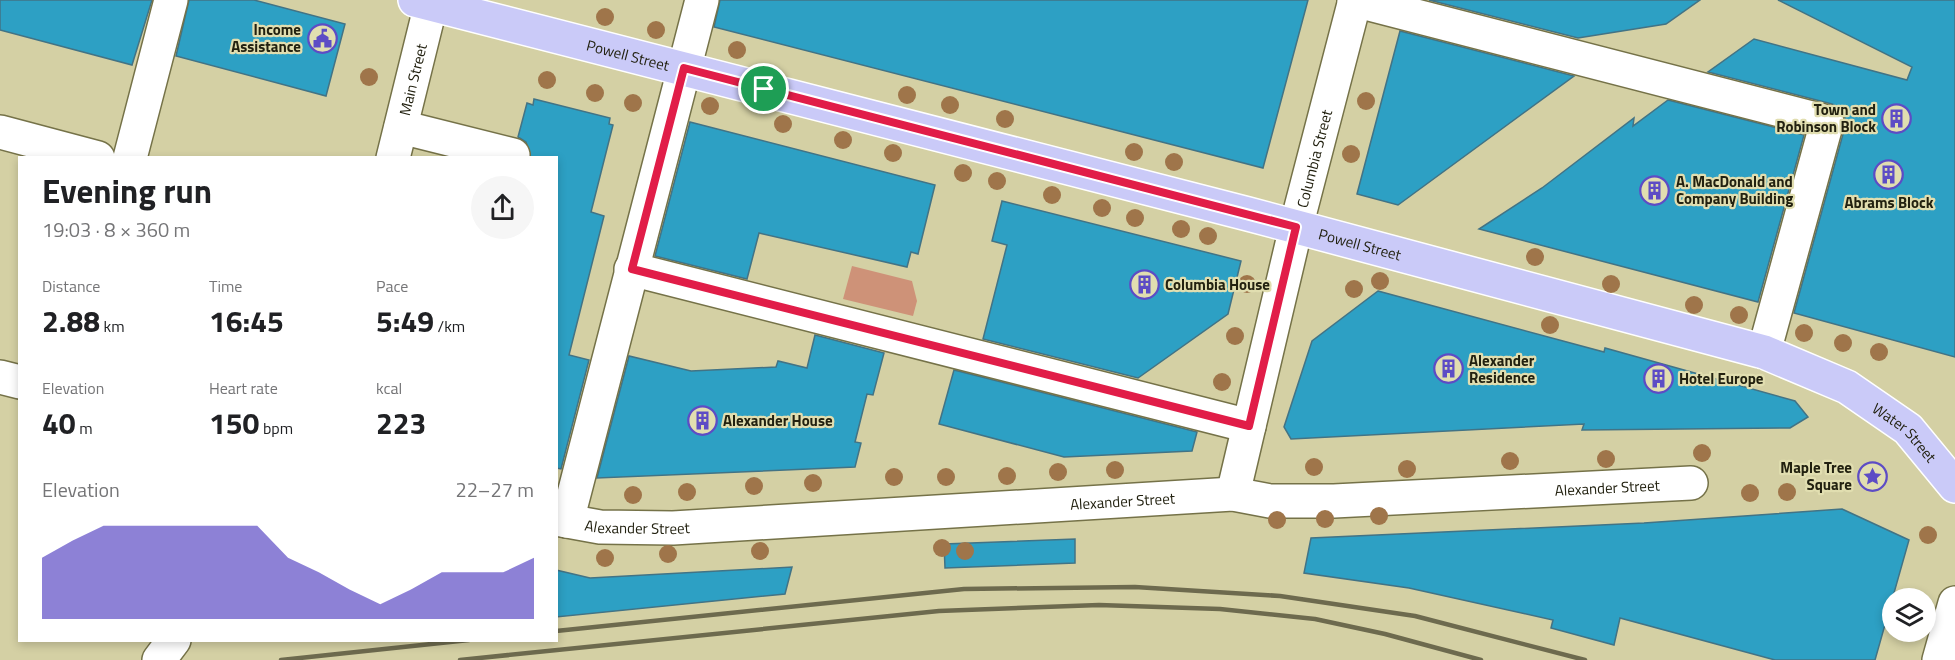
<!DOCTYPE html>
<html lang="en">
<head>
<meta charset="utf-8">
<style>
  body { margin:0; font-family:"Titillium Web",sans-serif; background:#f6f6f6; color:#202124; height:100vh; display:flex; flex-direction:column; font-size:22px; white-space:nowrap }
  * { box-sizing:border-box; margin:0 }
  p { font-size:20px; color:#757577 }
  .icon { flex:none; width:33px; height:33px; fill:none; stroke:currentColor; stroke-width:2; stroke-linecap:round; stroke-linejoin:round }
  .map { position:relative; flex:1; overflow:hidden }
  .drawer { position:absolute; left:18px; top:156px; width:540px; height:486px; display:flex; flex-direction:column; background:#fff; border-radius:0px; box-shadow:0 3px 9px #0003 }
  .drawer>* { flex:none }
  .buttons { position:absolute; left:1882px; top:588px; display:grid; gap:12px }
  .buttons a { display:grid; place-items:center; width:54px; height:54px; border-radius:50%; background:#fff; box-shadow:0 3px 9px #0003; font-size:30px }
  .pin { position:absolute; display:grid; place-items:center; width:51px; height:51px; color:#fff; margin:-26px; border:3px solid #fff; border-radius:50%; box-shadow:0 2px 6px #0007 }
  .round { display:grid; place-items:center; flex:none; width:63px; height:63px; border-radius:32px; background:#f6f6f6 }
  .overview { display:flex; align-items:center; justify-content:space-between; height:102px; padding:0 24px }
  h1 { font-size:33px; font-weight:700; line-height:45px }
  .stats { display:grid; grid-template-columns:repeat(3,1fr); gap:9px; height:102px; padding:6px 24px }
  .stats div { display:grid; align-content:center }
  .stats b { font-size:30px; font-weight:700 }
  .stats small { font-size:16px; font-weight:400 }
  .stats p { font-size:16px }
  .chart { height:168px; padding:12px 24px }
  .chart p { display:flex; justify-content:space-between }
  .chart svg { width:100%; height:108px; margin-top:6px; fill:#5d4cc5; opacity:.7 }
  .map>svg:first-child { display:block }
  .green { fill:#ce9278 }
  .building { fill:#2da0c4; stroke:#427385; stroke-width:1.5 }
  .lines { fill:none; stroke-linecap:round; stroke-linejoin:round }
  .minor-casing { stroke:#757248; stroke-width:36 }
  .major-casing { stroke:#fff; stroke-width:36 }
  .minor { stroke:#fff; stroke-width:33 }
  .major { stroke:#cacaf8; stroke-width:33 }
  .rail { stroke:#6d6a4e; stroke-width:4.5 }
  .tree { fill:#9f754a }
  .route-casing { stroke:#fff; stroke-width:12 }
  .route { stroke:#e11d48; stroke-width:8 }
  .labels { text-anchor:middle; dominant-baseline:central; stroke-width:4.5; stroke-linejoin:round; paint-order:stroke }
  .poi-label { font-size:15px; font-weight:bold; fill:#222110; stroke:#e1deb0; text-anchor:start }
  .street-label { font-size:15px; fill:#222110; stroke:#e1deb0 }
</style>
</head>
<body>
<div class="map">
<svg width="1955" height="660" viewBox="0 0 1955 660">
  <rect width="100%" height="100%" fill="#d4d0a4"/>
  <path class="green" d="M852 266 912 281 917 301 913 316 843 299Z"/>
  <path class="building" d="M0 0H152L132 65 0 30Z
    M189 0H254L345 24 326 96 176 56Z
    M720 0H1308L1263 168 714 27Z
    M1429 0H1700L1666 24 1578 38Z
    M1778 0H1955V357L1794 313 1845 127V117L1840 108 1832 104 1708 72 1754 39 1907 80 1912 67Z
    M1400 31 1574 76 1398 205 1357 194Z
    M534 99 610 118 609 124 613 125 591 212 604 216 569 355 589 360 561 469 556 468V158H531L526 142 518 137 527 103 533 105Z
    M1668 100 1804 135 1758 302 1479 229 1542 188 1634 118 1633 126Z
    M690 122 935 185 918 254 911 252 907 267 759 233 747 279 655 256Z
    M1002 201 1241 261 1228 314 1138 378 983 339 1007 245 992 241Z
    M1378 291 1604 352 1605 348 1795 401 1808 417 1790 428 1582 430 1584 424 1291 439 1284 427 1312 341Z
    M815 335 884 353 873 395 867 394 855 442 861 443 855 467 597 478 629 356 691 371 776 367 778 361 807 368Z
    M954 370 1197 432 1192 451 1064 457 939 424Z
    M1842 509 1909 540 1875 660H1775L1620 618 1614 645 1551 628 1553 620 1409 588 1304 573 1311 538 1644 523Z
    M1075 539V563L945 568 944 544Z
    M792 567 785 594 556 617V570L590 578Z"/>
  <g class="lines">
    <defs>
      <g id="minor">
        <path d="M1354 0 1827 122 1764 352"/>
        <path d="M401 127 513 155"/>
        <path d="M0 132 98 158"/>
        <path d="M130 158 171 0"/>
        <path id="s1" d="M393 158 431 4"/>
        <path d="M631 269 1249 426"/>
        <path d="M0 377 20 382"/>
        <path id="s2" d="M1233 494 1296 227 1355 0"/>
        <path id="s3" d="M556 519 600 527 673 528 1233 494 1270 501H1334L1691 483"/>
        <path d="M567 521 702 0"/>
        <path d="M159 660 174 640"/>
        <path d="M1939 660 1955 603"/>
      </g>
      <g id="major">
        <path id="s4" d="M415 0 1248 214 1764 352 1847 387 1908 429 1955 486"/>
      </g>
    </defs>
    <use href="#minor" class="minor-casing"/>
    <use href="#major" class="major-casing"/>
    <use href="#minor" class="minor"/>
    <use href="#major" class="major"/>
    <path class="rail" d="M556 631 964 589 1135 587 1280 596 1415 616 1585 660
      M281 660 469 640
      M460 660 939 611 1099 605 1220 609 1315 619 1385 634 1481 660"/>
  </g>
  <g class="tree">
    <circle cx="605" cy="17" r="9"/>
    <circle cx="656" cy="30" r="9"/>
    <circle cx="737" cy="50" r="9"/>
    <circle cx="369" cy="77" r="9"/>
    <circle cx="547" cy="80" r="9"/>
    <circle cx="595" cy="93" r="9"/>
    <circle cx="907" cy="95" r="9"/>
    <circle cx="1366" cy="101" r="9"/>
    <circle cx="633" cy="103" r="9"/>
    <circle cx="950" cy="105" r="9"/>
    <circle cx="710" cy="106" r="9"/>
    <circle cx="1005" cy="119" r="9"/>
    <circle cx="783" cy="124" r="9"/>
    <circle cx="843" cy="140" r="9"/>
    <circle cx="1134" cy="152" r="9"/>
    <circle cx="893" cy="153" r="9"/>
    <circle cx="1351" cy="154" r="9"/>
    <circle cx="1174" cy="162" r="9"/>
    <circle cx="963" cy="173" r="9"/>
    <circle cx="997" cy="181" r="9"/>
    <circle cx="1052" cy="195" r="9"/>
    <circle cx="1102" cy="208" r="9"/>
    <circle cx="1135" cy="218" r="9"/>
    <circle cx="1181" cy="229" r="9"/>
    <circle cx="1208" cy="236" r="9"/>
    <circle cx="1535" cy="257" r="9"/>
    <circle cx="1380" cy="281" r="9"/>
    <circle cx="1247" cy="284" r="9"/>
    <circle cx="1611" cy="284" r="9"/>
    <circle cx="1354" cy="289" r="9"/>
    <circle cx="1694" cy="305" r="9"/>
    <circle cx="1739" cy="315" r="9"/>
    <circle cx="1550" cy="325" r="9"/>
    <circle cx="1804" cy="333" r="9"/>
    <circle cx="1235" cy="336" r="9"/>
    <circle cx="1843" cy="343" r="9"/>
    <circle cx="1879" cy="352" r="9"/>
    <circle cx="1222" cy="382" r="9"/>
    <circle cx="1702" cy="453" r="9"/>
    <circle cx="1606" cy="459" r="9"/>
    <circle cx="1510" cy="461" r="9"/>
    <circle cx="1314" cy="467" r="9"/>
    <circle cx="1407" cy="469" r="9"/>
    <circle cx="1115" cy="470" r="9"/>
    <circle cx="1058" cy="472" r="9"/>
    <circle cx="1007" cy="476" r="9"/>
    <circle cx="894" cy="477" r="9"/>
    <circle cx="946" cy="477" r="9"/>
    <circle cx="813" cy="483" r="9"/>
    <circle cx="754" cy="486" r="9"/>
    <circle cx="687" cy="492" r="9"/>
    <circle cx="1787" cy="492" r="9"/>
    <circle cx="1750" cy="493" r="9"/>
    <circle cx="633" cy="495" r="9"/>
    <circle cx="1379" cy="516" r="9"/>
    <circle cx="1325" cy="519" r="9"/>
    <circle cx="1277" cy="520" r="9"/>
    <circle cx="1928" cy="535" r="9"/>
    <circle cx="942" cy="548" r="9"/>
    <circle cx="760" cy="551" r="9"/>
    <circle cx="965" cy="551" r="9"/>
    <circle cx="668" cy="554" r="9"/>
    <circle cx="605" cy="558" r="9"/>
  </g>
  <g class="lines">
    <defs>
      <path id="route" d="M684 68 1296 227 1249 426 632 269Z"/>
    </defs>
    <use href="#route" class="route-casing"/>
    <use href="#route" class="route"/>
  </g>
  <defs>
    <symbol id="civic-ring" viewBox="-11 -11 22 22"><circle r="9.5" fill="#e1deb0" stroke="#5d4cc5" stroke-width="1.5"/><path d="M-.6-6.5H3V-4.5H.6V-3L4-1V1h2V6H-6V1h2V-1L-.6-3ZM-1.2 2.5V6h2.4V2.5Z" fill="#5d4cc5"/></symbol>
    <symbol id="building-ring" viewBox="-11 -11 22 22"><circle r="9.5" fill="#e1deb0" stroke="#5d4cc5" stroke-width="1.5"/><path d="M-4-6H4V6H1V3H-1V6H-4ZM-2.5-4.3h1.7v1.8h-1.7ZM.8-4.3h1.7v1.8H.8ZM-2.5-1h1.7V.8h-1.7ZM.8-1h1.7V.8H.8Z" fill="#5d4cc5"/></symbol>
    <symbol id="sight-ring" viewBox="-11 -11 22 22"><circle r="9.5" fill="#e1deb0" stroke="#5d4cc5" stroke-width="1.5"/><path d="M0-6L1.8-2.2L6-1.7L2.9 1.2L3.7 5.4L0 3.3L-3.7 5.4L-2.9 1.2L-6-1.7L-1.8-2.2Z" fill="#5d4cc5"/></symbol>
  </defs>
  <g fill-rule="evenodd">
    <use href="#civic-ring" x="306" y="22" width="33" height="33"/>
    <use href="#building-ring" x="1880" y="102" width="33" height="33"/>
    <use href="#building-ring" x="1872" y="158" width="33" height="33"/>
    <use href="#building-ring" x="1638" y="174" width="33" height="33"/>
    <use href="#building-ring" x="1128" y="268" width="33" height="33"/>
    <use href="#building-ring" x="1432" y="352" width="33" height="33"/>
    <use href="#building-ring" x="1642" y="362" width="33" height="33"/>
    <use href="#building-ring" x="686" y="404" width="33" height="33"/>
    <use href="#sight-ring" x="1856" y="460" width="33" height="33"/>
  </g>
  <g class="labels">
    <g class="poi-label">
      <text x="301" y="29" text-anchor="end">Income<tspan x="301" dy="17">Assistance</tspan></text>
      <text x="1876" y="109" text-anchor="end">Town and<tspan x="1876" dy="17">Robinson Block</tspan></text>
      <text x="1676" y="181">A. MacDonald and<tspan x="1676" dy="17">Company Building</tspan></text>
      <text x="1889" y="202" text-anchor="middle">Abrams Block</text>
      <text x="1165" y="284">Columbia House</text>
      <text x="1469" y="360">Alexander<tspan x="1469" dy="17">Residence</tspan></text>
      <text x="1679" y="378">Hotel Europe</text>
      <text x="723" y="420">Alexander House</text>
      <text x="1852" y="467" text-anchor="end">Maple Tree<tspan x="1852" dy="17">Square</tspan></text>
    </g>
    <g class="street-label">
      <text stroke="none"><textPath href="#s4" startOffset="220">Powell Street</textPath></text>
      <text stroke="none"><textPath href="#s1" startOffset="81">Main Street</textPath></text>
      <text stroke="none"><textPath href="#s2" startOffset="345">Columbia Street</textPath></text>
      <text stroke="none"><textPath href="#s4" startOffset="976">Powell Street</textPath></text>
      <text stroke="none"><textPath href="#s4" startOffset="1558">Water Street</textPath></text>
      <text stroke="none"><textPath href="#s3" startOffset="1054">Alexander Street</textPath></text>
      <text stroke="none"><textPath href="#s3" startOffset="568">Alexander Street</textPath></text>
      <text stroke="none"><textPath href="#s3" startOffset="82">Alexander Street</textPath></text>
    </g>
  </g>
</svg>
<div class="buttons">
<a><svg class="icon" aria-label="layers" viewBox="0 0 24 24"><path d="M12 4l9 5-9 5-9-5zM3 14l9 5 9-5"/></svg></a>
</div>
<div class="pin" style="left:764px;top:89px;background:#1e9e55"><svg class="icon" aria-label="arrive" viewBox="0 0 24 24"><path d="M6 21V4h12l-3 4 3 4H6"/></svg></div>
<section class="drawer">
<div class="overview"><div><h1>Evening run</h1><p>19:03 · 8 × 360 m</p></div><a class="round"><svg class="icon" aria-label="share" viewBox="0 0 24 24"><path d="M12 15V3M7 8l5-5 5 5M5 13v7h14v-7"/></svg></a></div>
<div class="stats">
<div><p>Distance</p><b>2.88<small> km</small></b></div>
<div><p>Time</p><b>16:45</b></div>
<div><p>Pace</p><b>5:49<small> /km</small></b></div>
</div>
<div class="stats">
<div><p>Elevation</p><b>40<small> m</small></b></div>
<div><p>Heart rate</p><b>150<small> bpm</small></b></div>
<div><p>kcal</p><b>223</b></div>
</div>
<div class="chart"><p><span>Elevation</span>22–27 m</p>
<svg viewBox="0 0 160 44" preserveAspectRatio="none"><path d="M0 44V19L10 12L20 6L30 6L40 6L50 6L60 6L70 6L80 19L90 25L100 32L110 38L120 32L130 25L140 25L150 25L160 19V44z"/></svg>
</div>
</section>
</div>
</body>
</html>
